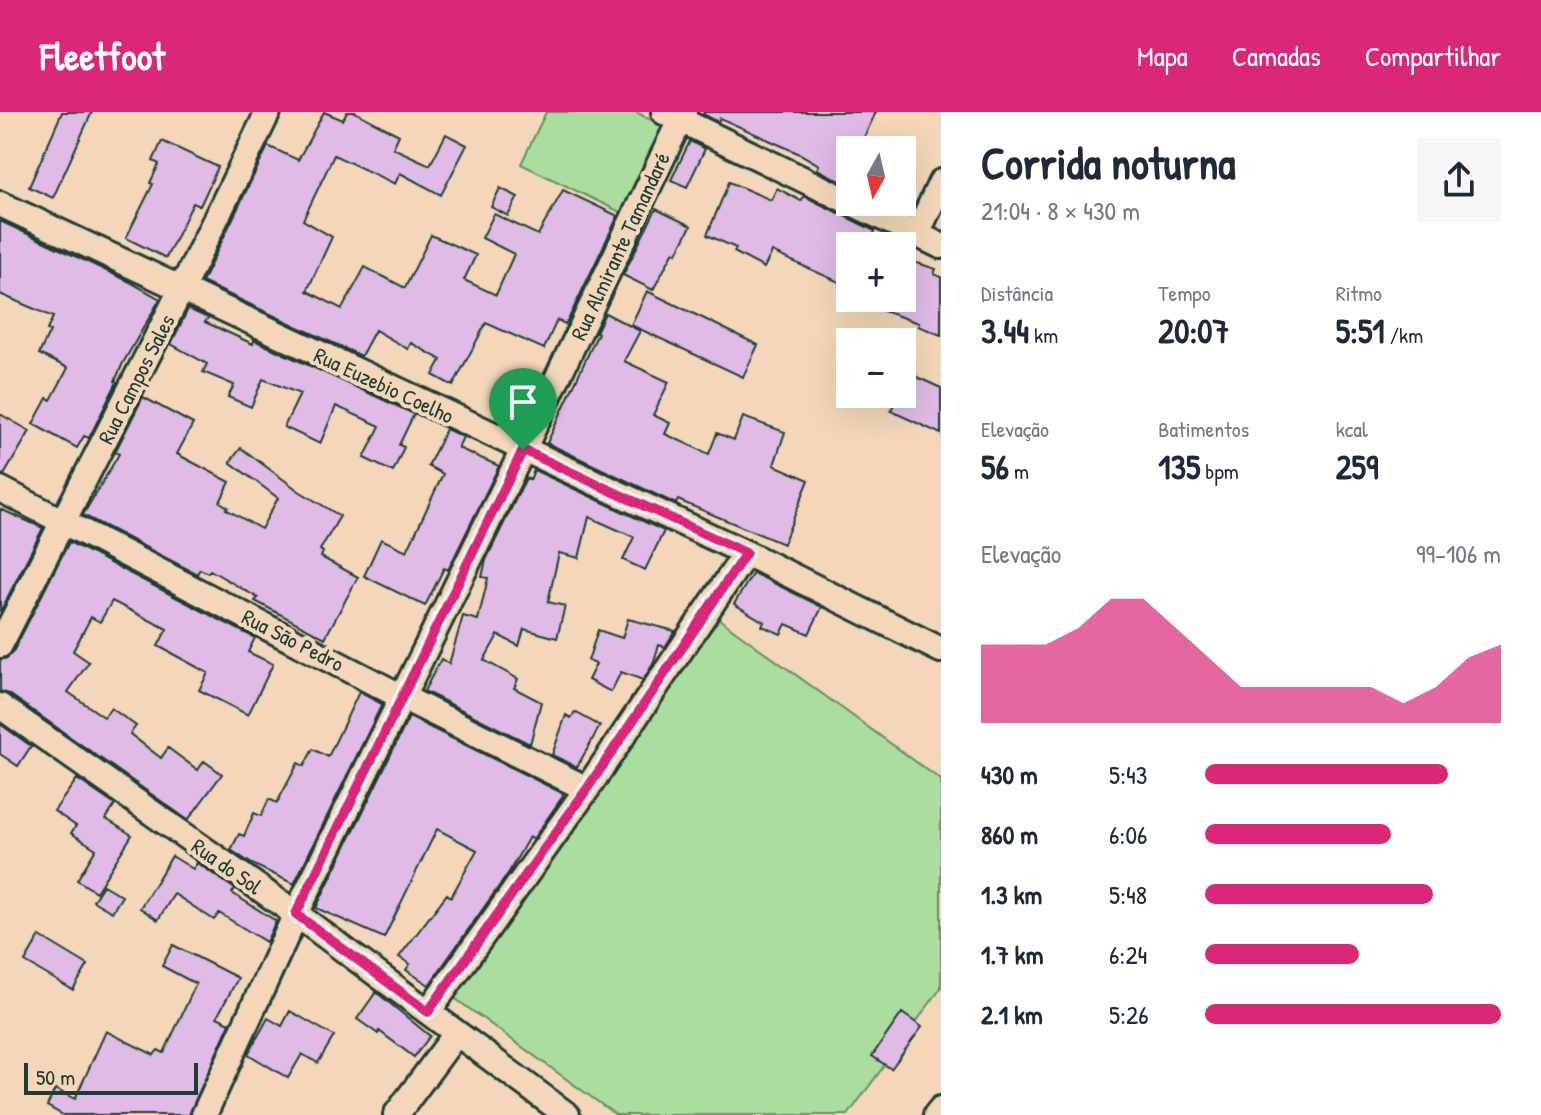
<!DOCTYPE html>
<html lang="pt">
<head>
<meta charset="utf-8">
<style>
  body { margin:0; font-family:"Patrick Hand",sans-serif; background:#f6f6f7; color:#1f2937; height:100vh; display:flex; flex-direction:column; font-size:30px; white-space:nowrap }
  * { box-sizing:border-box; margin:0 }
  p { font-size:26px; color:#747a83 }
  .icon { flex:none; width:44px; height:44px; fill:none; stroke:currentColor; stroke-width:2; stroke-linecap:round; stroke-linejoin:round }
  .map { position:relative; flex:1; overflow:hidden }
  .side { display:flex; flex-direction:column; background:#fff; width:600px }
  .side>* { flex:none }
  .needle { width:52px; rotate:188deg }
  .buttons { position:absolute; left:836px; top:24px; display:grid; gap:16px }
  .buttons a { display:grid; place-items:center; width:80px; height:80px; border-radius:0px; background:#fff; box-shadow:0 8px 32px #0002; font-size:40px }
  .scale { position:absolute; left:24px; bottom:20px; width:174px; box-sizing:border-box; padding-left:8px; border:4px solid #1f3d34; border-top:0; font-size:22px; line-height:28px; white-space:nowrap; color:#1f3d34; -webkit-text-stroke:6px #f4d7ba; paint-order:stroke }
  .pin { position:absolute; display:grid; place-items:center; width:68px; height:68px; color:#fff; margin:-82px -34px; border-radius:50% 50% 50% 0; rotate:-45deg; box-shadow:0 0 8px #0007 }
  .pin .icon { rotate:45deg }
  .round { display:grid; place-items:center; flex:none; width:84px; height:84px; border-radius:0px; background:#f6f6f7 }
  .overview { display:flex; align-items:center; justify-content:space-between; height:136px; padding:0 40px }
  h1 { font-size:44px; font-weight:700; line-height:60px }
  .figures { display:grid; grid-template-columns:repeat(3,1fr); gap:12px; height:136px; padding:8px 40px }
  .figures div { display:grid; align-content:center }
  .figures b { font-size:34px; font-weight:700 }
  .figures small { font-size:22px; font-weight:400 }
  .figures p { font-size:22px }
  .chart { height:224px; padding:16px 40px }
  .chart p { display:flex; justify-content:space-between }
  .chart svg { width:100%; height:144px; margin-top:8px; fill:#db2777; opacity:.7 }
  ul { padding:0 40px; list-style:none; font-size:26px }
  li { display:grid; grid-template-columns:128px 96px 1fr; align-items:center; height:60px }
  li i { height:20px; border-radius:10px; background:#db2777 }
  header { display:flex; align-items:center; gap:48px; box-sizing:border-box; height:112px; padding:0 40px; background:#db2777; color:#fff }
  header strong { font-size:38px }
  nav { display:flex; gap:44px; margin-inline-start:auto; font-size:28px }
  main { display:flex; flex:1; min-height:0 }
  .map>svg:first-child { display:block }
  .green { fill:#abdd9e; stroke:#658d69; stroke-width:2 }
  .building { fill:#dfbbe6; stroke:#1f3d34; stroke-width:2 }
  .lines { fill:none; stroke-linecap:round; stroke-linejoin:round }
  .street-casing { stroke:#1f3d34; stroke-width:30 }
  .street { stroke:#f4d7ba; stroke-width:24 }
  .route-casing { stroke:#fff; stroke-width:16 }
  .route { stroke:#db2777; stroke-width:10 }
  .labels { text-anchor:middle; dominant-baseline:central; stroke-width:8; stroke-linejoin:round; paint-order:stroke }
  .street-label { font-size:22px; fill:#1f3d34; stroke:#f4d7ba }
</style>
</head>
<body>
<header>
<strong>Fleetfoot</strong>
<nav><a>Mapa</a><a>Camadas</a><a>Compartilhar</a></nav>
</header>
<main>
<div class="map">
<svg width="941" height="1003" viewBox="0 0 941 1003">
  <rect width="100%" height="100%" fill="#f4d7ba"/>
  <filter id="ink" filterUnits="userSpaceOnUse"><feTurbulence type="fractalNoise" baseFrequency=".0125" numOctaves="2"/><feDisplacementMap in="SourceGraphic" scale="16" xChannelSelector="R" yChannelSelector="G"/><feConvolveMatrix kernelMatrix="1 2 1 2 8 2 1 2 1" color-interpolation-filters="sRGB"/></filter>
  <g filter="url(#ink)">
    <path class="green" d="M546 0H636L667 16 624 102 521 52Z
      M719 507 941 668V876L848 1003H616L453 885Z"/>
    <path class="building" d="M62 0H92L53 86 29 75Z
      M324 0 343 8 347 0H355L399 23 393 36 430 53 446 22 467 33 441 83 400 61 395 72 334 43 303 108 332 125 307 179 342 197 365 155 405 176 431 123 476 143 464 168 496 183 514 142 482 126 494 102 538 123 563 78 618 104 569 206 565 212 557 208 544 237 486 211 453 274 433 263 441 248 411 231 408 237 375 218 361 244 202 170 268 34 298 48Z
      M704 0H876L858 38H850V54L842 70 817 57 819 53 800 42 720 6 718 10 703 2Z
      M162 29 218 55 200 94 193 91 166 146 126 126 153 72 150 71 159 52 153 49Z
      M690 29 705 37 687 75 671 68Z
      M729 70 771 88 777 76 801 89 804 84 875 119 870 134H850V175L772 140 764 156 734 140 736 136 707 123Z
      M500 76 518 85 508 104 491 95Z
      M656 97 691 114 677 141 674 139 653 178 623 163Z
      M0 109 128 169 160 187 123 251 115 269 117 270 89 326 84 324 77 336 33 312 47 286 51 288 68 256 39 242 50 219 47 218 53 205 0 182Z
      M902 146 936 157 934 162 941 165V223L918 214 919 211 854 189 855 186H902Z
      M647 179 758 233 743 265 631 213Z
      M188 197 208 206 205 210 253 232 254 228 414 302 399 333 404 335 393 360 364 346 380 314 336 294 320 332 284 315 300 282 263 267 251 295 228 285 234 273 203 260 207 252 171 232Z
      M605 201 640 219 624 249 669 270 653 303 670 311 665 322 709 342 717 321 734 328 743 305 785 320 774 353 809 368 783 432 678 388 676 392 547 331 598 221 596 220Z
      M908 261 941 276V322L891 299 898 282H902V274Z
      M143 285 193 312 177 342 230 370 220 390 228 395 226 397 261 417 278 386 230 350 241 336 299 379 340 404 320 438 323 440 321 445 358 465 325 526 255 489 258 486 210 458 208 461 200 457 197 462 83 403 119 342 115 340Z
      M0 302 30 319 4 363 0 362Z
      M446 317 463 325 458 336 499 354 448 458 444 456 425 494 364 464 381 427 407 439 443 362 428 354Z
      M534 358 664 419 645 458 623 448 634 425 589 405 579 446 559 441 548 490 565 494 557 526 524 517 519 534 498 523 484 548 518 567 514 576 541 590 530 632 424 579 441 547 449 552 463 504 478 508 488 466 482 465 486 448 526 366 530 368Z
      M0 397 43 416 0 500Z
      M69 430 255 526 248 540 273 552 248 603 199 578 208 561 158 534 167 517 112 489 100 510 91 505 73 539 89 550 68 580 104 605 111 596 136 614 130 622 161 646 168 636 198 658 204 649 222 662 188 708 9 582 0 579V548L7 546 13 540Z
      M753 461 822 495 809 522 786 512 781 522 762 514 764 510 734 492Z
      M628 507 675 519 665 535 659 533 653 552 643 568 621 560 611 580 588 568 596 552 588 549 598 518 622 526Z
      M359 580 382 592 294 772 252 752 231 738 239 722 244 724 254 701 261 704 269 687 277 691 298 651 304 654 313 637 328 645Z
      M575 600 600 614 577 655 552 643 566 603 571 606Z
      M409 605 562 681 563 684 533 727 529 725 509 760 429 873 406 858 410 852 399 845 447 782 451 785 477 738 437 717 384 826 316 796Z
      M0 612 31 634 18 654 0 642Z
      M77 667 115 693 106 707 132 723 96 780 77 768 96 737 71 721 76 714 54 699Z
      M172 744 193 757 197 751 235 777 232 781 276 809 266 830 219 801 214 808 174 782 158 808 140 796Z
      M103 773 122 784 112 800 93 789Z
      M40 824 88 853 73 878 25 850Z
      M173 833 238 866 217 905 230 911 189 1003H63L47 994 55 977 75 987 106 919 154 943 158 938 164 941 196 872 162 854Z
      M376 880 430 924 414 945 379 919 378 922 357 907Z
      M290 899 334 924 318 951 302 942 288 966 248 942 268 906 282 914Z
      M902 901 922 915 891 957 872 944Z"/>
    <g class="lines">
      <defs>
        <path id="street" d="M664 0 941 134
          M0 92 746 441 941 538
          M917 122 941 70
          M0 377 402 585 587 677
          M0 533 181 178 268 0
          M0 594 296 802 567 1003
          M428 900 587 677 746 441
          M204 1003 296 802 523 338 684 0
          M396 1003 456 922
          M936 1003 941 997"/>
      </defs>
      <use href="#street" class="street-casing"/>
      <use href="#street" class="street"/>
    </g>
  </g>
  <g class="lines" filter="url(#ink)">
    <defs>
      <path id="route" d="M523 338 746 441 587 677 428 900 296 802Z"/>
    </defs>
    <use href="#route" class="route-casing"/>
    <use href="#route" class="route"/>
  </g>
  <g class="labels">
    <g class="street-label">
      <text transform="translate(620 134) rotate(-65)">Rua Almirante Tamandaré</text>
      <text transform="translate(136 267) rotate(-63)">Rua Campos Sales</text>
      <text transform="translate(384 273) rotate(25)">Rua Euzebio Coelho</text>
      <text transform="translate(293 528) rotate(27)">Rua São Pedro</text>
      <text transform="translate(227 754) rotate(35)">Rua do Sol</text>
    </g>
  </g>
</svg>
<div class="buttons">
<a><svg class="needle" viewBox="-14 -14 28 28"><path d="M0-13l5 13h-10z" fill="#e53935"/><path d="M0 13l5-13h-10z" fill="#747a83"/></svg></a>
<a>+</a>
<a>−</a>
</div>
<div class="scale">50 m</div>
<div class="pin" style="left:523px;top:338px;background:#1e9e55"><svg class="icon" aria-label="arrive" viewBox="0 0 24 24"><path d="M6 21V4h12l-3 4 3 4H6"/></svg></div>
</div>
<section class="side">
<div class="overview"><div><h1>Corrida noturna</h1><p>21:04 · 8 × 430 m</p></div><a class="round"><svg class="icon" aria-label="share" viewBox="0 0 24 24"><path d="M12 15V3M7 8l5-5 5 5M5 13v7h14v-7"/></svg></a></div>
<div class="figures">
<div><p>Distância</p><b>3.44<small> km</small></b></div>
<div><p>Tempo</p><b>20:07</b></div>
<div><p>Ritmo</p><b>5:51<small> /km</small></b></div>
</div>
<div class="figures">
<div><p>Elevação</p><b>56<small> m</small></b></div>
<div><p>Batimentos</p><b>135<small> bpm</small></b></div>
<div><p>kcal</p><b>259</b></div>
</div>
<div class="chart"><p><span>Elevação</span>99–106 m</p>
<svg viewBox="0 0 160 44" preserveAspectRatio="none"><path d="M0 44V20L10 20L20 20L30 15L40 6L50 6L60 15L70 24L80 33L90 33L100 33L110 33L120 33L130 38L140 33L150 24L160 20V44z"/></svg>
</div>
<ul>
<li><b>430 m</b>5:43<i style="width:82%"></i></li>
<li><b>860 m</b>6:06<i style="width:63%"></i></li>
<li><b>1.3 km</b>5:48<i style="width:77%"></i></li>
<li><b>1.7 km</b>6:24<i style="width:52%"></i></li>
<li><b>2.1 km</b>5:26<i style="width:100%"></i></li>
</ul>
</section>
</main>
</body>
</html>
